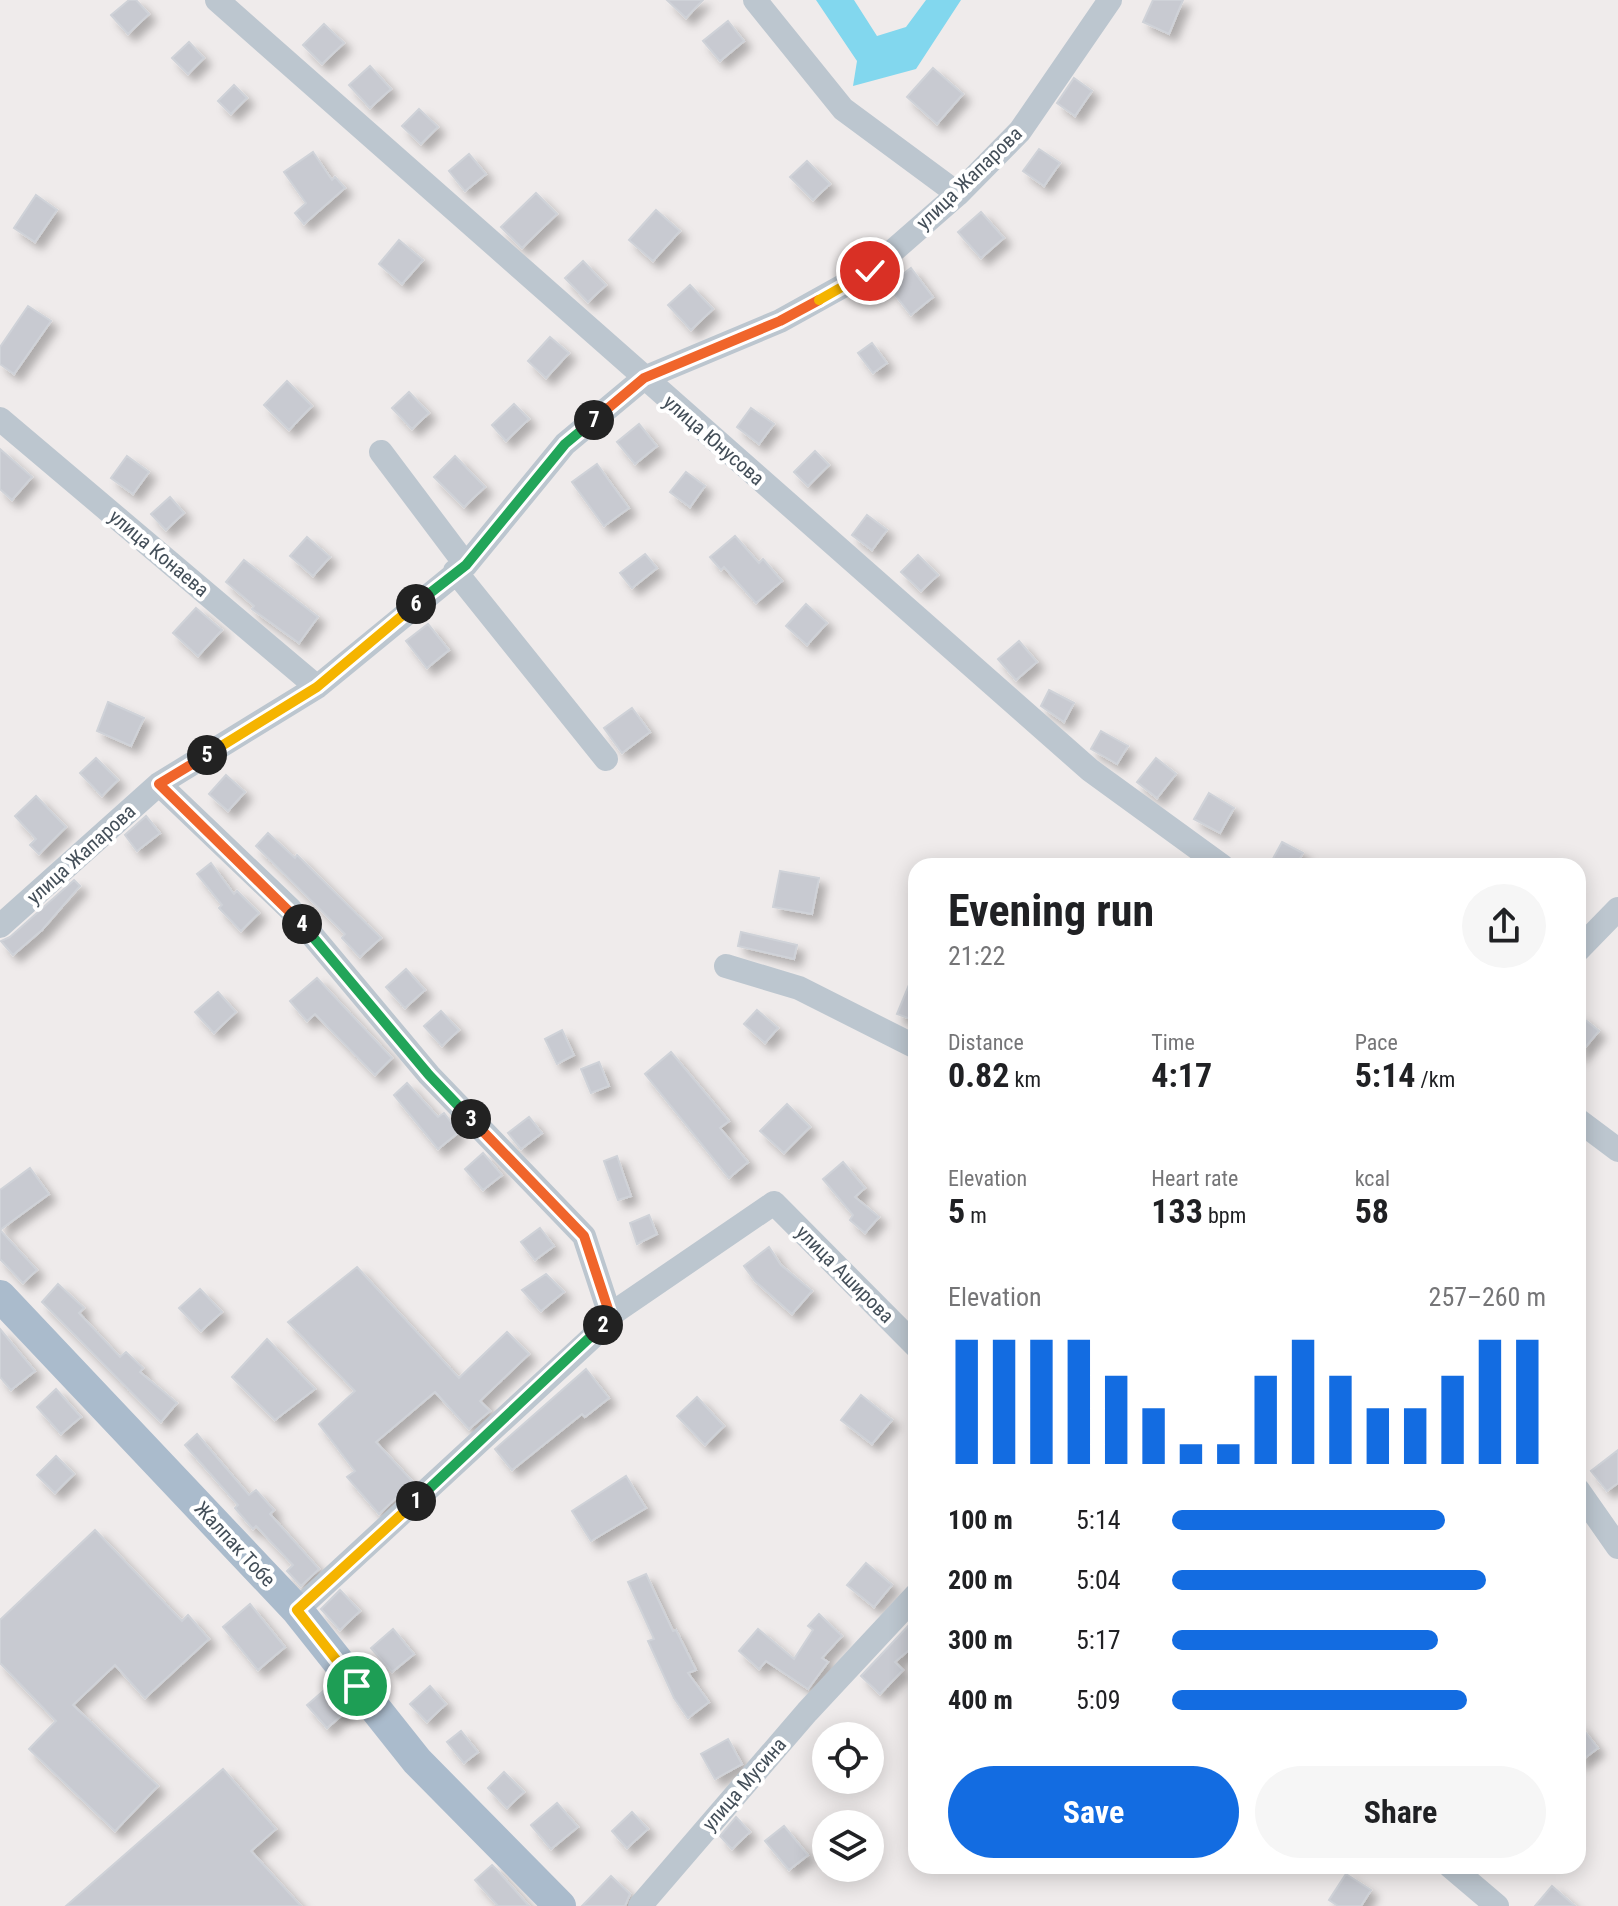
<!DOCTYPE html>
<html lang="en">
<head>
<meta charset="utf-8">
<style>
  body { margin:0; font-family:"Roboto Condensed",sans-serif; background:#f6f6f6; color:#202124; height:100vh; display:flex; flex-direction:column; font-size:30px; white-space:nowrap }
  * { box-sizing:border-box; margin:0 }
  p { font-size:26px; color:#757577 }
  .icon { flex:none; width:44px; height:44px; fill:none; stroke:currentColor; stroke-width:2; stroke-linecap:round; stroke-linejoin:round }
  .map { position:relative; flex:1; overflow:hidden }
  .side { position:absolute; left:908px; top:858px; width:678px; height:1016px; display:flex; flex-direction:column; background:#fff; border-radius:24px; box-shadow:0 4px 20px #0003 }
  .side>* { flex:none }
  .fabs { position:absolute; left:812px; top:1722px; display:grid; gap:16px }
  .fabs a { display:grid; place-items:center; width:72px; height:72px; border-radius:50%; background:#fff; box-shadow:0 4px 20px #0003; font-size:40px }
  .pin { position:absolute; display:grid; place-items:center; width:68px; height:68px; color:#fff; margin:-34px; border:4px solid #fff; border-radius:50%; box-shadow:0 2px 8px #0007 }
  .km { position:absolute; width:40px; height:40px; margin:-20px; border-radius:50%; background:#222; color:#fff; font-size:22px; line-height:40px; text-align:center }
  .round { display:grid; place-items:center; flex:none; width:84px; height:84px; border-radius:42px; background:#f6f6f6 }
  .headline { display:flex; align-items:center; justify-content:space-between; height:136px; padding:0 40px }
  h1 { font-size:44px; font-weight:700; line-height:60px }
  .stats { display:grid; grid-template-columns:repeat(3,1fr); gap:12px; height:136px; padding:8px 40px }
  .stats div { display:grid; align-content:center }
  .stats b { font-size:34px; font-weight:700 }
  .stats small { font-size:22px; font-weight:400 }
  .stats p { font-size:22px }
  .chart { height:224px; padding:16px 40px }
  .chart p { display:flex; justify-content:space-between }
  .chart svg { width:100%; height:144px; margin-top:8px; stroke:#136ce1; stroke-width:6 }
  .action { display:flex; gap:16px; margin-top:auto; padding:16px 40px }
  .action a { flex:1; height:92px; border-radius:48px; background:#136ce1; color:#fff; font-size:32px; font-weight:700; line-height:92px; text-align:center }
  .action a+a { background:#f6f6f6; color:#202124 }
  ul { padding:0 40px; list-style:none; font-size:26px }
  li { display:grid; grid-template-columns:128px 96px 1fr; align-items:center; height:60px }
  li i { height:20px; border-radius:10px; background:#136ce1 }
  .map>svg:first-child { display:block }
  .water { fill:#82d7ee }
  .building { fill:#c8cad1; stroke:#cfd2d8; stroke-width:2; filter:url(#shadow) }
  .lines { fill:none; stroke-linecap:round; stroke-linejoin:round }
  .minor { stroke:#bcc6cf; stroke-width:24 }
  .major { stroke:#abc; stroke-width:32 }
  .split-1-casing { stroke:#fff; stroke-width:16 }
  .split-2-casing { stroke:#fff; stroke-width:16 }
  .split-3-casing { stroke:#fff; stroke-width:16 }
  .split-4-casing { stroke:#fff; stroke-width:16 }
  .split-5-casing { stroke:#fff; stroke-width:16 }
  .split-6-casing { stroke:#fff; stroke-width:16 }
  .split-7-casing { stroke:#fff; stroke-width:16 }
  .split-8-casing { stroke:#fff; stroke-width:16 }
  .split-9-casing { stroke:#fff; stroke-width:16 }
  .split-1 { stroke:#f5b400; stroke-width:10 }
  .split-2 { stroke:#22a559; stroke-width:10 }
  .split-3 { stroke:#f0652b; stroke-width:10 }
  .split-4 { stroke:#22a559; stroke-width:10 }
  .split-5 { stroke:#f0652b; stroke-width:10 }
  .split-6 { stroke:#f5b400; stroke-width:10 }
  .split-7 { stroke:#22a559; stroke-width:10 }
  .split-8 { stroke:#f0652b; stroke-width:10 }
  .split-9 { stroke:#f5b400; stroke-width:10 }
  .labels { text-anchor:middle; dominant-baseline:central; stroke-width:8; stroke-linejoin:round; paint-order:stroke }
  .street-label { font-size:20px; fill:#444f59; stroke:#fff }
</style>
</head>
<body>
<div class="map">
<svg width="1618" height="1906" viewBox="0 0 1618 1906">
  <defs>
    <filter id="shadow"><feDropShadow dx="7" dy="7" stdDeviation="4" flood-color="#0004"/></filter>
  </defs>
  <rect width="100%" height="100%" fill="#efebeb"/>
  <path class="water" d="M816 0H854L877 36 906 27 926 0H961L916 69 853 86 857 61Z"/>
  <path class="building" d="M129 0H136L149 14 128 34 111 15Z
    M667 0H703L686 18Z
    M1153 0H1183L1169 34 1143 22Z
    M728 21 744 41 720 61 703 41Z
    M324 24 344 43 322 64 303 45Z
    M189 42 204 58 188 74 172 58Z
    M370 66 391 89 370 108 349 85Z
    M933 68 963 94 937 124 907 97Z
    M1074 78 1092 91 1075 116 1057 103Z
    M234 85 247 98 231 114 218 101Z
    M419 109 438 127 421 144 402 126Z
    M1039 149 1060 163 1044 186 1023 171Z
    M313 152 332 180 335 177 345 188 304 224 295 213 306 203 284 172Z
    M469 154 486 174 465 191 449 171Z
    M807 161 830 184 813 200 790 177Z
    M536 193 557 214 522 248 501 227Z
    M36 195 57 210 35 242 14 228Z
    M656 210 680 231 653 261 629 240Z
    M981 212 1004 238 981 258 958 232Z
    M399 240 423 260 402 284 379 264Z
    M583 261 606 285 588 302 565 278Z
    M911 268 933 297 911 315 888 286Z
    M690 285 713 309 691 330 668 305Z
    M28 306 51 321 14 374 0 364V347Z
    M550 337 569 353 546 378 528 361Z
    M872 343 887 363 873 373 858 353Z
    M287 381 312 406 289 430 264 405Z
    M409 392 429 413 412 429 392 408Z
    M514 404 529 419 506 441 492 425Z
    M751 408 774 424 759 444 737 427Z
    M639 424 657 446 635 464 617 442Z
    M0 449 32 477 12 500 0 489Z
    M815 451 829 465 808 486 794 472Z
    M127 456 149 472 133 494 111 478Z
    M455 456 485 487 464 507 434 477Z
    M597 464 629 508 604 526 572 482Z
    M686 472 705 486 690 507 670 492Z
    M170 497 184 513 166 530 151 514Z
    M867 515 887 530 872 550 852 535Z
    M735 536 759 563 763 559 782 581 756 603 724 567 721 570 710 557Z
    M307 537 330 557 313 576 290 556Z
    M645 554 657 568 632 588 620 573Z
    M918 555 938 575 921 591 901 572Z
    M244 560 318 617 299 643 252 609 254 606 226 582Z
    M806 604 827 623 807 645 786 626Z
    M196 608 222 630 198 656 173 633Z
    M428 624 449 650 427 668 406 641Z
    M1019 641 1037 662 1016 680 998 659Z
    M1049 690 1074 703 1064 722 1041 706Z
    M108 702 144 718 131 746 97 731Z
    M632 708 650 732 622 753 604 728Z
    M1101 731 1128 746 1117 764 1091 749Z
    M96 758 118 780 102 796 80 773Z
    M1156 758 1176 774 1157 798 1137 782Z
    M226 775 245 792 228 811 209 794Z
    M1209 793 1234 808 1220 833 1194 819Z
    M36 796 66 827 39 854 30 845 36 839 15 816Z
    M146 816 160 833 137 851 125 835Z
    M268 833 295 858 297 855 381 938 360 957 342 938 345 934 256 846Z
    M1282 842 1303 853 1296 866H1269Z
    M211 863 234 894 237 891 259 913 241 931 219 908 222 905 197 874Z
    M780 871 819 878 812 914 773 907Z
    M74 880 80 886 42 930 13 955 1 941 10 937Z
    M741 932 797 945 794 959 738 946Z
    M916 968V1021L897 1014Z
    M406 969 425 990 405 1008 386 987Z
    M317 978 392 1058 375 1075 315 1014 307 1021 290 1001Z
    M218 992 236 1012 214 1033 195 1012Z
    M757 1010 778 1028 765 1043 744 1024Z
    M441 1011 459 1030 442 1046 424 1026Z
    M1578 1014 1599 1031 1578 1056Z
    M562 1030 574 1055 557 1064 545 1039Z
    M671 1052 729 1121 720 1128 748 1162 729 1178 645 1074Z
    M599 1062 609 1086 591 1093 581 1069Z
    M407 1083 438 1117 444 1113 459 1132 438 1149 394 1095Z
    M787 1104 810 1127 784 1153 760 1131Z
    M529 1117 542 1133 521 1149 508 1133Z
    M483 1153 502 1175 483 1190 465 1169Z
    M617 1156 631 1196 618 1200 604 1161Z
    M843 1162 865 1188 855 1197 879 1217 865 1233 850 1220 853 1215 823 1179Z
    M30 1168 49 1194 0 1230 37 1270 23 1283 0 1259V1190Z
    M649 1215 657 1234 637 1244 630 1223Z
    M540 1228 554 1246 535 1260 521 1242Z
    M769 1247 781 1265 812 1291 792 1314 755 1281 744 1266Z
    M357 1267 459 1378 507 1332 529 1354 480 1401 490 1411 469 1429 435 1392 376 1442 413 1482 379 1514 347 1477 355 1471 319 1424 355 1391 288 1322Z
    M546 1274 564 1292 541 1311 522 1290Z
    M58 1284 84 1308 79 1313 120 1357 126 1352 143 1368 140 1372 177 1403 161 1422 42 1302Z
    M200 1289 222 1312 201 1331 179 1308Z
    M0 1329 35 1371 11 1390 0 1377Z
    M267 1339 315 1389 275 1420 232 1377Z
    M586 1369 609 1398 585 1417 582 1414 512 1470 495 1449Z
    M56 1389 81 1417 61 1434 37 1407Z
    M861 1395 892 1420 872 1444 841 1420Z
    M697 1397 724 1426 705 1445 677 1416Z
    M197 1434 249 1495 256 1490 274 1510 270 1514 319 1569 301 1586 287 1571 293 1565 256 1526 253 1529 235 1508 238 1505 185 1445Z
    M1618 1450V1483L1607 1491 1591 1471Z
    M56 1456 74 1474 55 1493 37 1475Z
    M626 1476 646 1508 591 1541 572 1511Z
    M95 1530 182 1621 188 1615 209 1639 145 1698 115 1665 73 1705 158 1786 115 1831 29 1749 56 1721 0 1663V1620Z
    M866 1563 892 1585 874 1607 847 1585Z
    M646 1574 673 1631 676 1630 696 1670 688 1673 709 1702 688 1718 674 1698 648 1641 654 1639 628 1582Z
    M340 1590 360 1611 340 1630 321 1609Z
    M250 1604 285 1647 258 1670 223 1627Z
    M819 1614 842 1636 822 1658 828 1662 808 1689 766 1661 759 1669 739 1651 758 1629 794 1659 813 1630 808 1626Z
    M909 1625 916 1633V1644L895 1662 903 1670 880 1694 861 1676Z
    M393 1629 414 1654 392 1672 371 1648Z
    M430 1686 446 1704 427 1722 410 1704Z
    M328 1687 348 1710 327 1728 307 1705Z
    M1578 1723 1598 1748 1578 1763Z
    M461 1731 478 1752 464 1763 447 1742Z
    M728 1739 742 1764 715 1779 701 1754Z
    M223 1769 276 1829 251 1851 301 1906H66Z
    M504 1772 524 1792 507 1808 488 1788Z
    M557 1803 578 1827 551 1849 531 1825Z
    M632 1812 648 1829 627 1848 612 1831Z
    M736 1817 750 1832 732 1849 720 1836Z
    M784 1826 808 1855 789 1870 765 1841Z
    M492 1865 497 1870 529 1906H498L475 1880Z
    M1346 1874 1371 1890 1361 1906H1338L1329 1900Z
    M611 1876 630 1894 625 1906H582Z
    M1552 1886 1575 1906H1535Z"/>
  <g class="lines">
    <path class="minor" d="M217 0 1090 770 1222 866
      M755 0 843 109 958 194
      M0 419 317 687
      M381 452 466 565
      M455 571 606 759
      M159 784 290 909 429 1075 584 1236 610 1315 598 1332 297 1610
      M0 926 159 784 317 687 466 565 565 444 644 378 780 321 870 271 958 194 1020 131 1110 0
      M1578 950 1618 909
      M726 966 799 988 916 1047
      M1578 1120 1618 1150
      M610 1315 774 1203 916 1346
      M1578 1490 1618 1547
      M1450 1866 1497 1906
      M640 1906 807 1712 916 1595"/>
    <path class="major" d="M0 1296 297 1610 417 1761 560 1906"/>
  </g>
  <g class="lines">
    <defs>
      <path id="split-1" d="M357 1686 297 1610 416 1501"/>
      <path id="split-2" d="M416 1501 603 1325"/>
      <path id="split-3" d="M471 1119 584 1236 610 1315 603 1325"/>
      <path id="split-4" d="M302 924 429 1075 471 1119"/>
      <path id="split-5" d="M207 755 159 784 302 924"/>
      <path id="split-6" d="M207 755 317 687 416 604"/>
      <path id="split-7" d="M416 604 466 565 565 444 594 420"/>
      <path id="split-8" d="M594 420 644 378 780 321 819 300"/>
      <path id="split-9" d="M819 300 870 271"/>
    </defs>
    <use href="#split-1" class="split-1-casing"/>
    <use href="#split-2" class="split-2-casing"/>
    <use href="#split-3" class="split-3-casing"/>
    <use href="#split-4" class="split-4-casing"/>
    <use href="#split-5" class="split-5-casing"/>
    <use href="#split-6" class="split-6-casing"/>
    <use href="#split-7" class="split-7-casing"/>
    <use href="#split-8" class="split-8-casing"/>
    <use href="#split-9" class="split-9-casing"/>
    <use href="#split-1" class="split-1"/>
    <use href="#split-2" class="split-2"/>
    <use href="#split-3" class="split-3"/>
    <use href="#split-4" class="split-4"/>
    <use href="#split-5" class="split-5"/>
    <use href="#split-6" class="split-6"/>
    <use href="#split-7" class="split-7"/>
    <use href="#split-8" class="split-8"/>
    <use href="#split-9" class="split-9"/>
  </g>
  <g class="labels">
    <g class="street-label">
      <text transform="translate(969 178) rotate(-44)">улица Жапарова</text>
      <text transform="translate(714 440) rotate(41)">улица Юнусова</text>
      <text transform="translate(159 553) rotate(40)">улица Конаева</text>
      <text transform="translate(81 854) rotate(-42)">улица Жапарова</text>
      <text transform="translate(845 1274) rotate(45)">улица Аширова</text>
      <text transform="translate(235 1544) rotate(47)">Жалпак Тобе</text>
      <text transform="translate(744 1784) rotate(-49)">улица Мусина</text>
    </g>
  </g>
</svg>
<div class="fabs">
<a><svg class="icon" aria-label="locate" viewBox="0 0 24 24"><circle cx="12" cy="12" r="6"/><path d="M12 2v4M12 18v4M2 12h4M18 12h4"/></svg></a>
<a><svg class="icon" aria-label="layers" viewBox="0 0 24 24"><path d="M12 4l9 5-9 5-9-5zM3 14l9 5 9-5"/></svg></a>
</div>
<div class="pin" style="left:357px;top:1686px;background:#1e9e55"><svg class="icon" aria-label="arrive" viewBox="0 0 24 24"><path d="M6 21V4h12l-3 4 3 4H6"/></svg></div>
<div class="pin" style="left:870px;top:271px;background:#d93025"><svg class="icon" aria-label="check" viewBox="0 0 24 24"><path d="M5 12l5 5 9-10"/></svg></div>
<b class="km" style="left:416px;top:1501px">1</b>
<b class="km" style="left:603px;top:1325px">2</b>
<b class="km" style="left:471px;top:1119px">3</b>
<b class="km" style="left:302px;top:924px">4</b>
<b class="km" style="left:207px;top:755px">5</b>
<b class="km" style="left:416px;top:604px">6</b>
<b class="km" style="left:594px;top:420px">7</b>
<section class="side">
<div class="headline"><div><h1>Evening run</h1><p>21:22</p></div><a class="round"><svg class="icon" aria-label="share" viewBox="0 0 24 24"><path d="M12 15V3M7 8l5-5 5 5M5 13v7h14v-7"/></svg></a></div>
<div class="stats">
<div><p>Distance</p><b>0.82<small> km</small></b></div>
<div><p>Time</p><b>4:17</b></div>
<div><p>Pace</p><b>5:14<small> /km</small></b></div>
</div>
<div class="stats">
<div><p>Elevation</p><b>5<small> m</small></b></div>
<div><p>Heart rate</p><b>133<small> bpm</small></b></div>
<div><p>kcal</p><b>58</b></div>
</div>
<div class="chart"><p><span>Elevation</span>257–260 m</p>
<svg viewBox="0 0 160 44" preserveAspectRatio="none"><path d="M5 44V6M15 44V6M25 44V6M35 44V6M45 44V17M55 44V27M65 44V38M75 44V38M85 44V17M95 44V6M105 44V17M115 44V27M125 44V27M135 44V17M145 44V6M155 44V6"/></svg>
</div>
<ul>
<li><b>100 m</b>5:14<i style="width:73%"></i></li>
<li><b>200 m</b>5:04<i style="width:84%"></i></li>
<li><b>300 m</b>5:17<i style="width:71%"></i></li>
<li><b>400 m</b>5:09<i style="width:79%"></i></li>
</ul>
<div class="action"><a>Save</a><a>Share</a></div>
</section>
</div>
</body>
</html>
